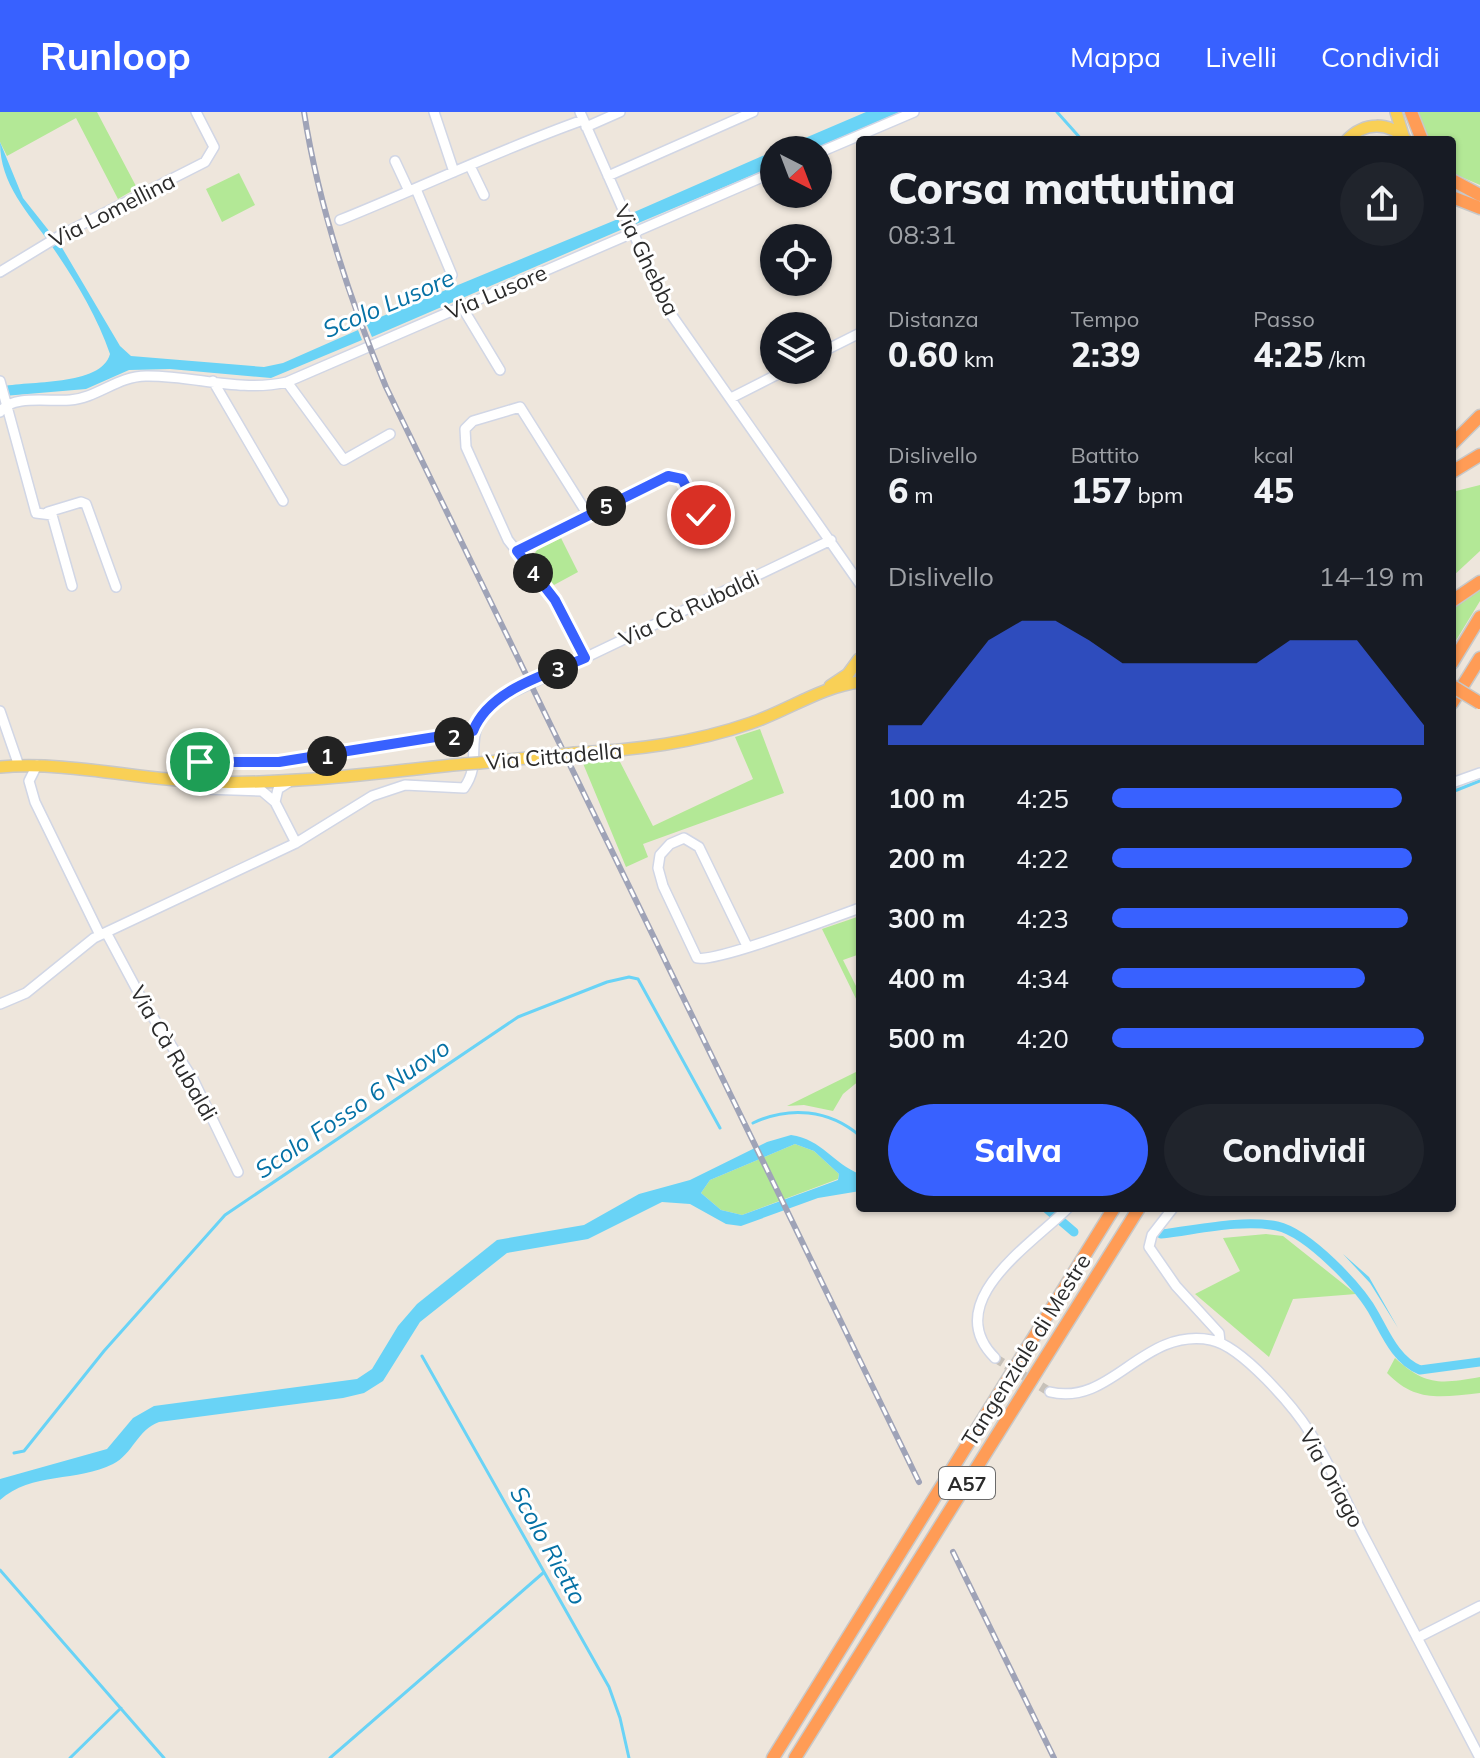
<!DOCTYPE html>
<html lang="it">
<head>
<meta charset="utf-8">
<style>
  body { margin:0; font-family:Mulish,sans-serif; background:#20242c; color:#f1f3f6; height:100vh; display:flex; flex-direction:column; font-size:30px; white-space:nowrap }
  * { box-sizing:border-box; margin:0 }
  p { font-size:26px; color:#9ea1a6 }
  .icon { flex:none; width:44px; height:44px; fill:none; stroke:currentColor; stroke-width:2; stroke-linecap:round; stroke-linejoin:round }
  .map { position:relative; flex:1; overflow:hidden }
  .sheet { position:absolute; left:856px; top:24px; width:600px; height:1076px; display:flex; flex-direction:column; background:#171b24; border-radius:8px; box-shadow:0 2px 6px #0004 }
  .sheet>* { flex:none }
  .needle { width:52px; rotate:138deg }
  .fabs { position:absolute; left:760px; top:24px; display:grid; gap:16px }
  .fabs a { display:grid; place-items:center; width:72px; height:72px; border-radius:50%; background:#171b24; box-shadow:0 2px 6px #0004; font-size:40px }
  .pin { position:absolute; display:grid; place-items:center; width:68px; height:68px; color:#fff; margin:-34px; border:4px solid #fff; border-radius:50%; box-shadow:0 2px 8px #0007 }
  .km { position:absolute; width:40px; height:40px; margin:-20px; border-radius:50%; background:#222; color:#fff; font-size:22px; line-height:40px; text-align:center }
  .round { display:grid; place-items:center; flex:none; width:84px; height:84px; border-radius:42px; background:#20242c }
  .headline { display:flex; align-items:center; justify-content:space-between; height:136px; padding:0 32px }
  h1 { font-size:44px; font-weight:800; line-height:60px }
  .metrics { display:grid; grid-template-columns:repeat(3,1fr); gap:12px; height:136px; padding:8px 32px }
  .metrics div { display:grid; align-content:center }
  .metrics b { font-size:34px; font-weight:800 }
  .metrics small { font-size:22px; font-weight:400 }
  .metrics p { font-size:22px }
  .chart { height:224px; padding:16px 32px }
  .chart p { display:flex; justify-content:space-between }
  .chart svg { width:100%; height:144px; margin-top:8px; fill:#3861ff; opacity:.7 }
  .button { display:flex; gap:16px; margin-top:auto; padding:16px 32px }
  .button a { flex:1; height:92px; border-radius:48px; background:#3861ff; color:#fff; font-size:32px; font-weight:800; line-height:92px; text-align:center }
  .button a+a { background:#20242c; color:#f1f3f6 }
  ul { padding:0 32px; list-style:none; font-size:26px }
  li { display:grid; grid-template-columns:128px 96px 1fr; align-items:center; height:60px }
  li i { height:20px; border-radius:10px; background:#3861ff }
  header { display:flex; align-items:center; gap:48px; box-sizing:border-box; height:112px; padding:0 40px; background:#3861ff; color:#fff }
  header strong { font-size:38px }
  nav { display:flex; gap:44px; margin-inline-start:auto; font-size:28px }
  .map>svg:first-child { display:block }
  .green { fill:#b3e896 }
  .water { fill:#69d3f6; fill-rule:evenodd }
  .lines { fill:none; stroke-linecap:round; stroke-linejoin:round }
  .stream { stroke:#69d3f6; stroke-width:3 }
  .canal { stroke:#69d3f6; stroke-width:9 }
  .minor-tunnel { stroke:#c7c1b9; stroke-width:9; stroke-dasharray:9 4.5; stroke-linecap:butt }
  .minor-casing { stroke:#d1d6e5; stroke-width:12 }
  .major-casing { stroke:#c8c8c8; stroke-width:14 }
  .highway-casing { stroke:#c8c8c8; stroke-width:15 }
  .minor { stroke:#fff; stroke-width:9 }
  .major { stroke:#f9d056; stroke-width:11 }
  .highway { stroke:#ff9c56; stroke-width:12 }
  .rail-casing { stroke:#9fa3b7; stroke-width:6 }
  .rail { stroke:#fff; stroke-width:3; stroke-dasharray:9; stroke-linecap:butt }
  .major-bridge-casing { stroke:#c8c8c8; stroke-width:14; stroke-linecap:butt }
  .highway-bridge-casing { stroke:#c8c8c8; stroke-width:15; stroke-linecap:butt }
  .major-bridge { stroke:#f9d056; stroke-width:11 }
  .highway-bridge { stroke:#ff9c56; stroke-width:12 }
  .route-casing { stroke:#fff; stroke-width:16 }
  .route { stroke:#3861ff; stroke-width:10 }
  .labels { text-anchor:middle; dominant-baseline:central; stroke-width:6; stroke-linejoin:round; paint-order:stroke }
  .shield { fill:#fff; stroke:#6b6b6b; stroke-width:2 }
  .shield-label { font-size:20px; font-weight:bold; fill:#2b2b2b }
  .street-label { font-size:22px; fill:#2b2b2b; stroke:#fff }
  .water-label { font-size:24px; font-style:italic; fill:#0571a5; stroke:#fff }
</style>
</head>
<body>
<header>
<strong>Runloop</strong>
<nav><a>Mappa</a><a>Livelli</a><a>Condividi</a></nav>
</header>
<div class="map">
<svg width="1480" height="1646" viewBox="0 0 1480 1646">
  <rect width="100%" height="100%" fill="#eee6dc"/>
  <path class="green" d="M0 0H97L137 76 118 87 76 6 7 44 0 30Z
    M1418 0H1480V73L1452 61V28H1428Z
    M239 61 255 93 222 110 206 77Z
    M1480 373V439L1452 465V380Z
    M561 426 578 460 554 473 535 451 533 444 537 438Z
    M1480 478V489L1452 535V503L1456 492Z
    M760 617 784 681 643 732 648 745 626 755 582 649 618 646 653 714 753 667 735 625Z
    M860 804V842L843 848 860 882V895L822 817Z
    M860 958V968L843 982 833 999 804 993 787 994Z
    M795 1032 814 1039 839 1062 838 1067 742 1103 721 1098 701 1081 710 1068Z
    M1266 1122 1283 1124 1356 1182 1293 1187 1269 1245 1195 1182 1240 1159 1223 1126Z
    M1395 1246C1426 1274 1440 1272 1480 1265V1281C1441 1285 1416 1291 1387 1261Z"/>
  <path class="water" d="M866 0H900L811 38H777Z
    M0 30 23 86 61 134 120 234 131 244 264 255 283 251 358 218 362 228 271 266 170 257 129 258 86 277 4 284 0 275C28 268 101 275 110 242 97 204 74 166 51 133 28 100 0 73 0 30Z
    M774 39V54L636 112 632 101Z
    M618 107 623 117 372 225 366 211Z
    M791 1023C822 1027 833 1052 860 1062V1079L818 1086 741 1114 726 1112 690 1092 662 1090 588 1127 507 1141 420 1210 383 1269 364 1281 343 1286 159 1310C137 1318 133 1342 113 1352 78 1370 31 1360 0 1388V1367L107 1337 133 1306 154 1294 357 1267 372 1257 398 1214 417 1192 497 1128 584 1113 639 1082 690 1068 767 1030ZM795 1032 814 1039 839 1062 838 1068 742 1103 721 1098 701 1081 710 1068Z
    M1343 1142 1369 1165 1398 1216 1370 1171Z"/>
  <g class="lines">
    <path class="stream" d="M1057 0 1082 28
      M1452 680 1480 669
      M753 1011C789 994 829 997 860 1024
      M422 1244 609 1575 620 1606 629 1646
      M14 1341 24 1339 104 1239 225 1103 518 905 607 870 629 865 638 867 720 1016
      M0 1458 164 1646
      M70 1646 121 1596
      M330 1646 543 1461"/>
    <path class="canal" d="M1046 1096 1074 1120
      M1161 1122C1197 1118 1241 1107 1277 1114 1308 1121 1360 1175 1375 1203 1386 1223 1397 1249 1420 1258L1480 1250"/>
    <path class="minor-tunnel" d="M995 1246 1050 1280"/>
    <defs>
      <path id="minor" d="M434 0 454 60
        M580 0 666 195 860 472
        M586 15 620 0
        M818 41 914 0
        M395 49 409 79
        M470 54 484 83
        M608 64 753 0
        M416 77 452 163
        M340 108C422 75 501 37 583 8
        M0 160 61 123 205 50 214 35 196 0
        M462 195 500 258
        M818 242 860 221
        M0 269 36 401 52 403 72 474
        M213 269 283 389
        M287 270 344 348 390 322
        M731 286 786 258
        M0 300C12 282 50 290 70 288 97 286 118 264 146 264 193 263 240 281 287 270L774 60
        M48 400 81 390 86 392 116 475
        M517 439 668 364 682 367 701 403
        M585 546 555 488 508 428 466 335 465 317 473 309 520 295 588 403
        M0 599 19 654
        M37 653 29 669 35 690 100 823
        M187 654 200 650H279L473 619
        M185 669 204 677 262 679 275 690 296 731
        M1452 671 1480 661
        M275 690 278 677 291 669
        M107 822 145 893 193 967 238 1060
        M747 834 699 735 684 726 670 732 660 743 658 756 663 774 697 846C716 851 834 805 860 796
        M0 892 26 881 94 826 296 731 372 684 405 673 464 676C487 644 455 621 501 586L831 428
        M1173 1096 1152 1123 1149 1135 1176 1174 1219 1221 1220 1230
        M995 1246C939 1190 1032 1132 1068 1096
        M1050 1280C1112 1295 1142 1215 1211 1228 1242 1234 1294 1295 1311 1322 1332 1356 1348 1395 1367 1430 1404 1502 1442 1574 1480 1646
        M1417 1526 1480 1494"/>
      <path id="major" d="M1396 0 1403 23
        M1347 28C1364 10 1389 9 1406 28
        M830 574 848 562 859 547
        M575 641C636 638 694 631 751 611 787 599 822 574 860 570
        M479 651 557 643
        M0 655C70 649 138 668 207 670 293 673 379 660 464 652"/>
      <path id="highway" d="M1411 0 1422 28
        M1452 68 1480 83
        M1452 85 1480 96
        M1452 332 1480 304
        M1452 360 1480 343
        M1452 489 1480 470
        M1452 551 1480 505
        M1452 591 1480 546
        M773 1646 1114 1096
        M795 1646 1139 1096"/>
    </defs>
    <use href="#minor" class="minor-casing"/>
    <use href="#major" class="major-casing"/>
    <use href="#highway" class="highway-casing"/>
    <use href="#minor" class="minor"/>
    <use href="#major" class="major"/>
    <use href="#highway" class="highway"/>
    <defs>
      <path id="rail" d="M304 0C319 96 349 186 386 275L919 1370
        M953 1440 1054 1646"/>
    </defs>
    <use href="#rail" class="rail-casing"/>
    <use href="#rail" class="rail"/>
    <defs>
      <path id="major-bridge" d="M557 643 575 641
        M464 652 479 651"/>
      <path id="highway-bridge" d="M1452 574 1480 591"/>
    </defs>
    <use href="#major-bridge" class="major-bridge-casing"/>
    <use href="#highway-bridge" class="highway-bridge-casing"/>
    <use href="#major-bridge" class="major-bridge"/>
    <use href="#highway-bridge" class="highway-bridge"/>
  </g>
  <g class="lines">
    <defs>
      <path id="route" d="M200 650H279L473 619C490 577 546 563 585 546L555 488 517 439 668 364 682 367 701 403"/>
    </defs>
    <use href="#route" class="route-casing"/>
    <use href="#route" class="route"/>
  </g>
  <g class="labels">
    <rect class="shield" x="939" y="1355" width="56" height="32" rx="6"/>
    <g class="shield-label">
      <text x="967" y="1371">A57</text>
    </g>
    <g class="street-label">
      <text transform="translate(112 98) rotate(-27)">Via Lomellina</text>
      <text transform="translate(647 148) rotate(64)">Via Ghebba</text>
      <text transform="translate(496 180) rotate(-23)">Via Lusore</text>
      <text transform="translate(689 496) rotate(-25)">Via Cà Rubaldi</text>
      <text transform="translate(554 644) rotate(-5)">Via Cittadella</text>
      <text transform="translate(174 941) rotate(60)">Via Cà Rubaldi</text>
      <text transform="translate(1026 1238) rotate(-58)">Tangenziale di Mestre</text>
      <text transform="translate(1332 1366) rotate(61)">Via Oriago</text>
    </g>
    <g class="water-label">
      <text transform="translate(388 191) rotate(-23)">Scolo Lusore</text>
      <text transform="translate(352 996) rotate(-34)">Scolo Fosso 6 Nuovo</text>
      <text transform="translate(549 1433) rotate(61)">Scolo Rietto</text>
    </g>
  </g>
</svg>
<div class="fabs">
<a><svg class="needle" viewBox="-14 -14 28 28"><path d="M0-13l5 13h-10z" fill="#e53935"/><path d="M0 13l5-13h-10z" fill="#9ea1a6"/></svg></a>
<a><svg class="icon" aria-label="locate" viewBox="0 0 24 24"><circle cx="12" cy="12" r="6"/><path d="M12 2v4M12 18v4M2 12h4M18 12h4"/></svg></a>
<a><svg class="icon" aria-label="layers" viewBox="0 0 24 24"><path d="M12 4l9 5-9 5-9-5zM3 14l9 5 9-5"/></svg></a>
</div>
<div class="pin" style="left:200px;top:650px;background:#1e9e55"><svg class="icon" aria-label="arrive" viewBox="0 0 24 24"><path d="M6 21V4h12l-3 4 3 4H6"/></svg></div>
<div class="pin" style="left:701px;top:403px;background:#d93025"><svg class="icon" aria-label="check" viewBox="0 0 24 24"><path d="M5 12l5 5 9-10"/></svg></div>
<b class="km" style="left:327px;top:644px">1</b>
<b class="km" style="left:454px;top:625px">2</b>
<b class="km" style="left:558px;top:557px">3</b>
<b class="km" style="left:533px;top:461px">4</b>
<b class="km" style="left:606px;top:394px">5</b>
<section class="sheet">
<div class="headline"><div><h1>Corsa mattutina</h1><p>08:31</p></div><a class="round"><svg class="icon" aria-label="share" viewBox="0 0 24 24"><path d="M12 15V3M7 8l5-5 5 5M5 13v7h14v-7"/></svg></a></div>
<div class="metrics">
<div><p>Distanza</p><b>0.60<small> km</small></b></div>
<div><p>Tempo</p><b>2:39</b></div>
<div><p>Passo</p><b>4:25<small> /km</small></b></div>
</div>
<div class="metrics">
<div><p>Dislivello</p><b>6<small> m</small></b></div>
<div><p>Battito</p><b>157<small> bpm</small></b></div>
<div><p>kcal</p><b>45</b></div>
</div>
<div class="chart"><p><span>Dislivello</span>14–19 m</p>
<svg viewBox="0 0 160 44" preserveAspectRatio="none"><path d="M0 44V38L10 38L20 25L30 12L40 6L50 6L60 12L70 19L80 19L90 19L100 19L110 19L120 12L130 12L140 12L150 25L160 38V44z"/></svg>
</div>
<ul>
<li><b>100 m</b>4:25<i style="width:93%"></i></li>
<li><b>200 m</b>4:22<i style="width:96%"></i></li>
<li><b>300 m</b>4:23<i style="width:95%"></i></li>
<li><b>400 m</b>4:34<i style="width:81%"></i></li>
<li><b>500 m</b>4:20<i style="width:100%"></i></li>
</ul>
<div class="button"><a>Salva</a><a>Condividi</a></div>
</section>
</div>
</body>
</html>
